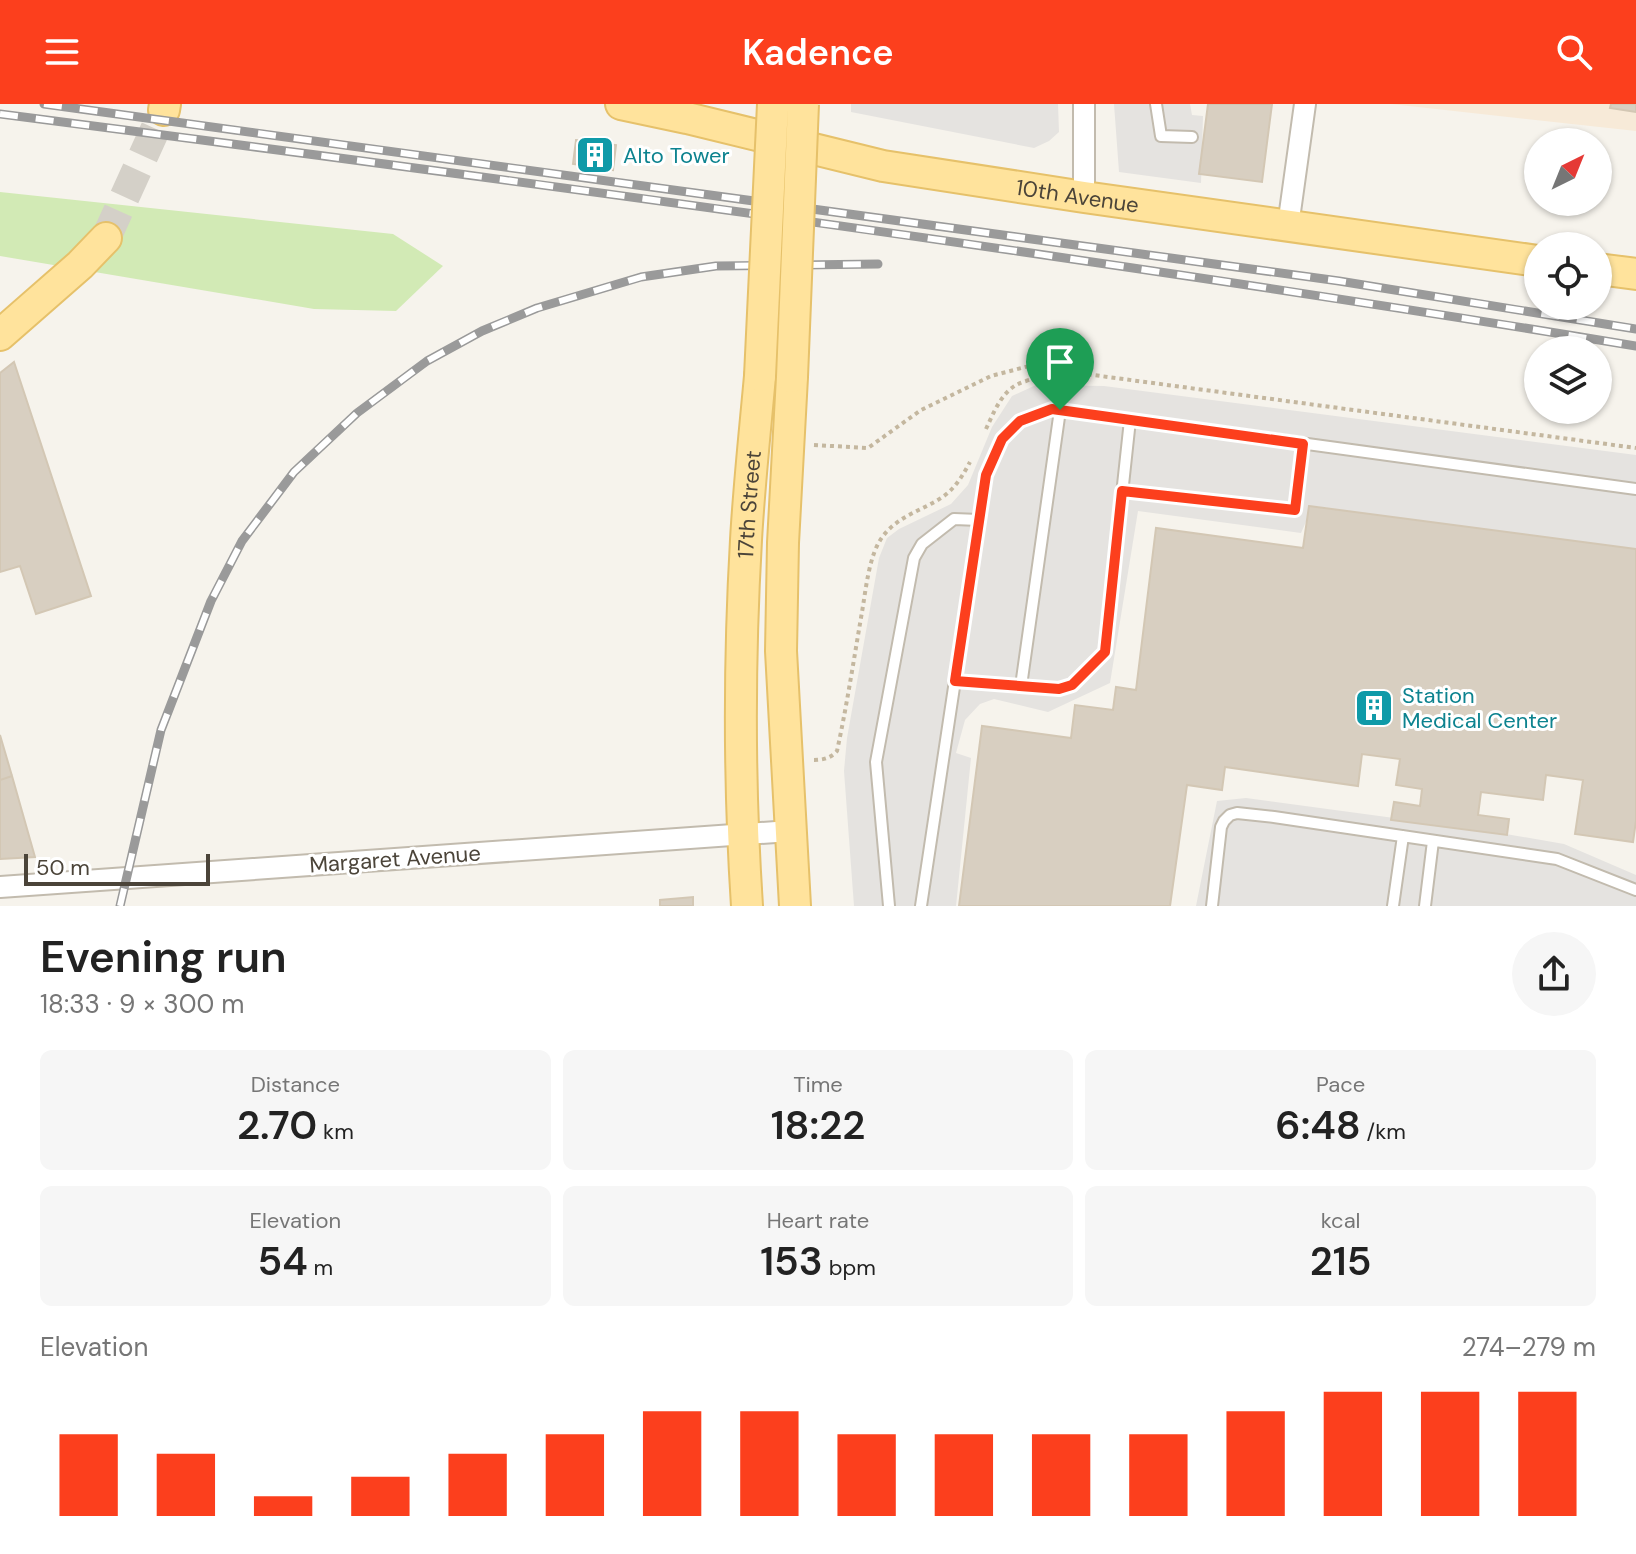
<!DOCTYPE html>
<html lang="en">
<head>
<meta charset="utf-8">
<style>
  body { margin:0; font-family:"DM Sans",sans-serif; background:#f6f6f6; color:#222; height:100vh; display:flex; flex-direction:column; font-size:30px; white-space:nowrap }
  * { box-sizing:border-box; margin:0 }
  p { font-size:26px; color:#767676 }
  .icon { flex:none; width:44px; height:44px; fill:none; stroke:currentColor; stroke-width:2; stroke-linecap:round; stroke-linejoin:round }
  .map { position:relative; height:802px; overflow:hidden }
  .drawer { display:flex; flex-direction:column; background:#fff; flex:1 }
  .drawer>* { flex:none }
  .needle { width:52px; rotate:43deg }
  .fabs { position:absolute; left:1524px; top:24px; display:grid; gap:16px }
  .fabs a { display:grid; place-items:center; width:88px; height:88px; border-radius:50%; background:#fff; box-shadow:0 2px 6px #0004; font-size:40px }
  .scale { position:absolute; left:24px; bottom:20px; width:186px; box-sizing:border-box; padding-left:8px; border:4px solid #4b4439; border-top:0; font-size:22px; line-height:28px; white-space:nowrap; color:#4b4439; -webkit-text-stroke:6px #fff; paint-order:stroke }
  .pin { position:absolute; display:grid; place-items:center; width:68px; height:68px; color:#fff; margin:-82px -34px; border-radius:50% 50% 50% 0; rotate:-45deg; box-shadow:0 0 8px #0007 }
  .pin .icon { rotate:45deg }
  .round { display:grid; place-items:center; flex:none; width:84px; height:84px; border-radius:42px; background:#f6f6f6 }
  .head { display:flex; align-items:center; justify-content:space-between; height:136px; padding:0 40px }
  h1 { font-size:44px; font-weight:600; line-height:60px }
  .metrics { display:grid; grid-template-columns:repeat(3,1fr); gap:12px; height:136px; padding:8px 40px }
  .metrics div { display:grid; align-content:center; border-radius:12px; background:#f6f6f6; text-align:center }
  .metrics b { font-size:40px; font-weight:600 }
  .metrics small { font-size:22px; font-weight:400 }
  .metrics p { font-size:22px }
  .chart { height:224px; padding:16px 40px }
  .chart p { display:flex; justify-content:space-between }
  .chart svg { width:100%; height:144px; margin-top:8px; stroke:#fc3f1d; stroke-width:6 }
  header { display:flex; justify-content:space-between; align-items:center; height:104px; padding:0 40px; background:#fc3f1d; color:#fff; font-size:36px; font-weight:600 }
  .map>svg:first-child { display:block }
  .commercial { fill:#f7ead8 }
  .green { fill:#d2eab5 }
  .parking { fill:#e5e3e0 }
  .building { fill:#d8cfc1; stroke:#d3c7b4; stroke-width:2 }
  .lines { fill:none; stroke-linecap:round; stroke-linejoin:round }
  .primary-tunnel { stroke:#d4d0c8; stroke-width:30; stroke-dasharray:30 15; stroke-linecap:butt }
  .service-casing { stroke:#c2bbae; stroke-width:14 }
  .minor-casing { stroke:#c2bbae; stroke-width:24 }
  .primary-casing { stroke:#e6c16a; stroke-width:34 }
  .path { stroke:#c4b79f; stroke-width:4; stroke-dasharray:4 4; stroke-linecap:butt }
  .service { stroke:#fff; stroke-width:10 }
  .minor { stroke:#fff; stroke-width:20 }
  .primary { stroke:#ffe39c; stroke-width:30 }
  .rail-casing { stroke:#9a9a9a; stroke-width:9 }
  .rail { stroke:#fff; stroke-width:6; stroke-dasharray:18; stroke-linecap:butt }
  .primary-bridge-casing { stroke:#e6c16a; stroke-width:34; stroke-linecap:butt }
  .primary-bridge { stroke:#ffe39c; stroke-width:30 }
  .route-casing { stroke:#fff; stroke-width:16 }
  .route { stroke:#fc3f1d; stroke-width:10 }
  .labels { text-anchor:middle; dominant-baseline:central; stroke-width:6; stroke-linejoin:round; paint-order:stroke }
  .culture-label { font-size:22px; fill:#0d838f; stroke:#fff; text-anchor:start }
  .street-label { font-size:22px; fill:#4b4439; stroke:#fff }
</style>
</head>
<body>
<header><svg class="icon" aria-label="menu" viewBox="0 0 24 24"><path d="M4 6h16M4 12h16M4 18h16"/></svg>Kadence<svg class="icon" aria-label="search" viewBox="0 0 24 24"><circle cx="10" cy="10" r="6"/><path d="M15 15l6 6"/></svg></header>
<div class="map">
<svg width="1636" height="802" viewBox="0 0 1636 802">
  <rect width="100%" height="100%" fill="#f6f3ec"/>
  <path class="commercial" d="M1391 0H1636V27Z"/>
  <path class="green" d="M0 88 393 130 443 162 396 207 314 205 0 152Z"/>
  <path class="parking" d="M851 0H1058L1059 28 1049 37 1034 44 851 8Z
    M1114 0H1190L1192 11 1203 12 1201 79 1119 68Z
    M1036 281 1104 282 1636 351V446L1313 402 1301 429 1138 407 1110 579 1048 608 994 595 980 600 965 616 956 649 971 654 956 802H854L844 667 847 634 879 454 887 434 899 425 951 400 968 381 992 323 1012 292Z
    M1246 694 1483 726 1564 740 1636 771V802H1196L1217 697Z"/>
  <path class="building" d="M1208 0H1272L1262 78 1199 70Z
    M1611 0H1636V8L1610 4Z
    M576 36 616 41 613 66 573 60Z
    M14 258 91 492 36 510 20 462 0 468V269Z
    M1309 402 1636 445V717L1633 738 1575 730 1583 676 1546 671 1543 696 1481 688 1478 711 1509 715 1507 731 1391 716 1394 698 1420 702 1422 685 1396 681 1400 655 1362 650 1358 682 1225 663 1222 686 1187 681 1170 802H959L982 622 1071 634 1075 601 1113 606 1116 583 1136 586 1156 424 1303 444Z
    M0 631 12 672 0 676Z
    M12 672 35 753 0 755V676Z
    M693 793V802H660V796Z"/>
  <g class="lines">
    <path class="primary-tunnel" d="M106 134 164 6"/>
    <defs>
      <path id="service" d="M1156 0 1161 32 1192 33
        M1122 387 1295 406 1303 340
        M955 577 1059 585 1072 581 1105 548 1130 316
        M1021 582 1060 306
        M889 802 876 658 914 454 922 440 954 415 979 416
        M921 802 986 371 1002 335 1020 317 1052 305 1636 385
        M1212 802 1221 723 1224 717 1230 711 1237 709 1274 713 1557 755 1636 786
        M1393 802 1403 732
        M1425 802 1433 737"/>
      <path id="minor" d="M1084 0V93
        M1288 122 1305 0
        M0 783 790 727"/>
      <g id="primary">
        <path id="s1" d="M621 0 687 14 883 62 1084 93 1538 157"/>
        <path d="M164 6 165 0"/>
        <path d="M1598 165 1636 170"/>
        <path d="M0 231 80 161 106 134"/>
        <path d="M792 273 783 439 781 547 795 802"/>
        <path id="s2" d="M747 802C739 680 739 558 746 436 749 382 755 327 760 272"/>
      </g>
    </defs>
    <use href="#service" class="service-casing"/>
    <use href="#minor" class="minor-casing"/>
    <use href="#primary" class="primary-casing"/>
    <path class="path" d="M986 325C995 306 1003 283 1026 277 1037 273 1046 273 1056 266
      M814 341 868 344 921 306 991 272 1033 261 1056 266 1636 344
      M814 656C823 656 831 654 837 647 847 601 854 554 862 508 866 485 869 450 883 432 899 411 924 406 944 392 956 383 963 371 970 358"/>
    <use href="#service" class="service"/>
    <use href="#minor" class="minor"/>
    <use href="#primary" class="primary"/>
    <defs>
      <path id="rail" d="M44 0 1339 177 1636 225
        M0 10C546 80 1092 153 1636 242
        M120 802 161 626 211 497 242 437 294 368 357 309 427 257 482 227 537 204 641 173 716 162 878 160"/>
    </defs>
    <use href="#rail" class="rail-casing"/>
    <use href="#rail" class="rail"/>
    <defs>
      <path id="primary-bridge" d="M760 272 773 0
        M792 273 803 0"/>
    </defs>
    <use href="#primary-bridge" class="primary-bridge-casing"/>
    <use href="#primary-bridge" class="primary-bridge"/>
  </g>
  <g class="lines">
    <defs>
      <path id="route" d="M1052 305 1303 340 1295 406 1122 387 1105 548 1072 581 1059 585 955 577 986 371 1002 335 1020 317Z"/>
    </defs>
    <use href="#route" class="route-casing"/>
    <use href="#route" class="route"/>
  </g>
  <defs>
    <symbol id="building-square" viewBox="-11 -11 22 22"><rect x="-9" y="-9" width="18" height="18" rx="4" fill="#0f9aa8" stroke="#fff"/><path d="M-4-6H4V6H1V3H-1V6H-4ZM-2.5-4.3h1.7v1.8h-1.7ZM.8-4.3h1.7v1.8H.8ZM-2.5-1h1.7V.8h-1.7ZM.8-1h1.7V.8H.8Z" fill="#fff"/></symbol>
  </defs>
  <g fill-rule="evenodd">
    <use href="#building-square" x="573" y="29" width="44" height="44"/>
    <use href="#building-square" x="1352" y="582" width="44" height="44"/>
  </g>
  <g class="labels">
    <g class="culture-label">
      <text x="623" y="51">Alto Tower</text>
      <text x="1402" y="591">Station<tspan x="1402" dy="25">Medical Center</tspan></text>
    </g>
    <g class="street-label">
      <text stroke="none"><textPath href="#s1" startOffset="466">10th Avenue</textPath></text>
      <text stroke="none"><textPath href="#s2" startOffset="402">17th Street</textPath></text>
      <text transform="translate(395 755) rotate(-4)">Margaret Avenue</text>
    </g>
  </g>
</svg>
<div class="fabs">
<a><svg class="needle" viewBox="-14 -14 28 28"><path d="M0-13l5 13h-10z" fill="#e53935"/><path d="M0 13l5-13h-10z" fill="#767676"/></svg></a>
<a><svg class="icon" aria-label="locate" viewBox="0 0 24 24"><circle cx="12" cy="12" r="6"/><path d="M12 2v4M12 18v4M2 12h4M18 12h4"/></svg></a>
<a><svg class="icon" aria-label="layers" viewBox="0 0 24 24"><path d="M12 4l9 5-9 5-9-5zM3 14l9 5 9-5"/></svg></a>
</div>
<div class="scale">50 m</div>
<div class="pin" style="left:1060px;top:306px;background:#1e9e55"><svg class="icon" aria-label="arrive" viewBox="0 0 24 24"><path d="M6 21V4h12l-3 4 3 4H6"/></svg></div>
</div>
<section class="drawer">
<div class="head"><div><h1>Evening run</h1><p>18:33 · 9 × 300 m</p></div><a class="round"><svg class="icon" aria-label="share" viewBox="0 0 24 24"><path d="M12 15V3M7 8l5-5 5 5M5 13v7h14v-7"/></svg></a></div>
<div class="metrics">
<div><p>Distance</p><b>2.70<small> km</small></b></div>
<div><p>Time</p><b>18:22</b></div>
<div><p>Pace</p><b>6:48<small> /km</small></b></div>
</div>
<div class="metrics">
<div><p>Elevation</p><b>54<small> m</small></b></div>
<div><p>Heart rate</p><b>153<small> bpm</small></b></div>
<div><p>kcal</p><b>215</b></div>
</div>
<div class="chart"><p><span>Elevation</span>274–279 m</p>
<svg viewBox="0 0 160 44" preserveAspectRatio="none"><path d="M5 44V19M15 44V25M25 44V38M35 44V32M45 44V25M55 44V19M65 44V12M75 44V12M85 44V19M95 44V19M105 44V19M115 44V19M125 44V12M135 44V6M145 44V6M155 44V6"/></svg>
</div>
</section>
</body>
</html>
